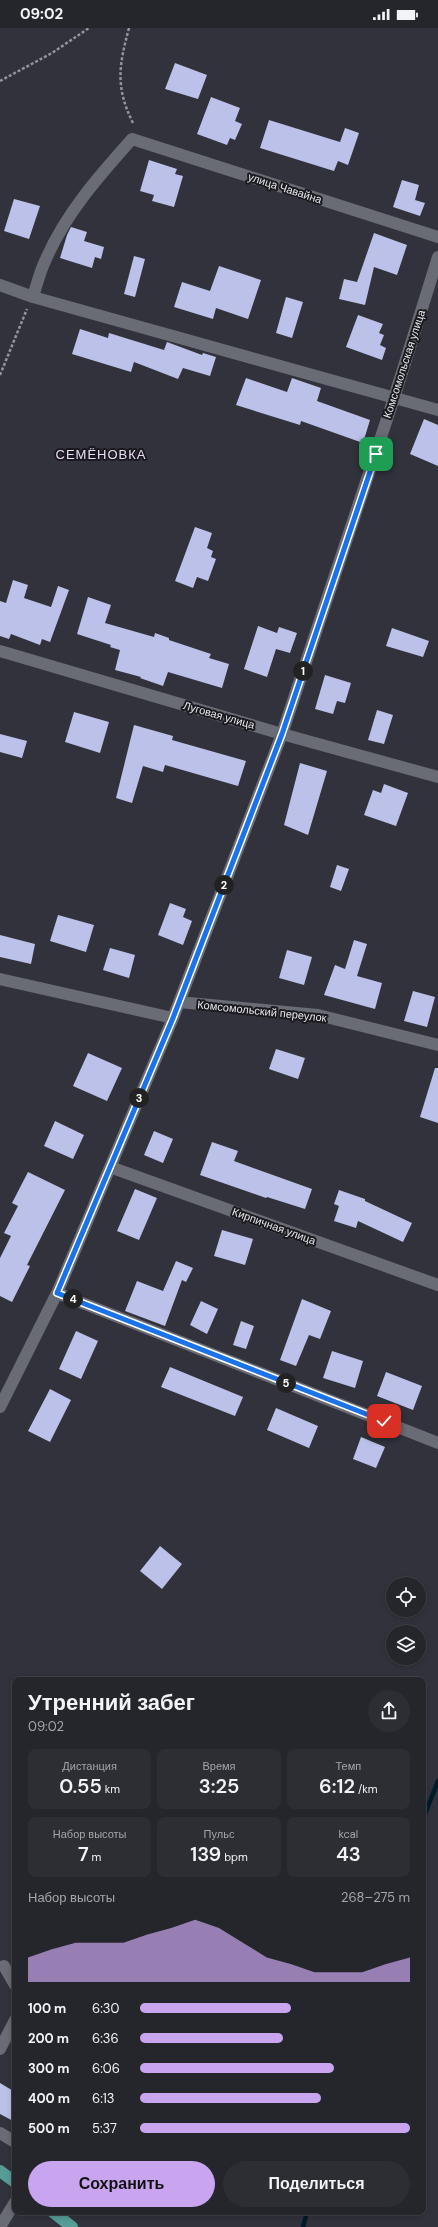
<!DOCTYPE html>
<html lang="ru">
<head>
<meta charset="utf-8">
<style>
  body { margin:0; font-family:"DM Sans",sans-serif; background:#2d2e34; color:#f1f3f6; height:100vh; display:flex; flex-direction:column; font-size:15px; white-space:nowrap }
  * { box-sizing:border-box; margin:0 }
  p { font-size:13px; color:#a3a5a9 }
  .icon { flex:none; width:22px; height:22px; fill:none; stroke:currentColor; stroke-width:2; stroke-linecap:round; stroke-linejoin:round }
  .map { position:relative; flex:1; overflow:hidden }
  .details { position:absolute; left:12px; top:1649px; width:414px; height:538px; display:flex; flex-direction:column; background:#25262c; border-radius:8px; box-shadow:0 2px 6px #0003,0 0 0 1px #424348 }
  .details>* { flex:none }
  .tools { position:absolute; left:386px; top:1549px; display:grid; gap:8px }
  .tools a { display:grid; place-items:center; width:40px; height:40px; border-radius:50%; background:#25262c; box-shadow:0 2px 6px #0003,0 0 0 1px #424348; font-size:20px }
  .pin { position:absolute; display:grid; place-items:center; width:34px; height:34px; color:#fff; margin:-17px; border-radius:8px; box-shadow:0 2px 6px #0006 }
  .km { position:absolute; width:20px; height:20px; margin:-10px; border-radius:50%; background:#222; color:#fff; font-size:11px; line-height:20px; text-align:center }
  .round { display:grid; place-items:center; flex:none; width:42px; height:42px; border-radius:21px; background:#2d2e34 }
  .head { display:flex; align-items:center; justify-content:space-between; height:68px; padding:0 16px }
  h1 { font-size:22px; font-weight:600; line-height:30px }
  .metrics { display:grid; grid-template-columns:repeat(3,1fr); gap:6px; height:68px; padding:4px 16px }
  .metrics div { display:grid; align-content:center; border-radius:8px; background:#2d2e34; text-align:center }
  .metrics b { font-size:20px; font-weight:600 }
  .metrics small { font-size:11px; font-weight:400 }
  .metrics p { font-size:11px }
  .chart { height:112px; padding:8px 16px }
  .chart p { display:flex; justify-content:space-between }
  .chart svg { width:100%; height:72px; margin-top:4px; fill:#c8a5ee; opacity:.7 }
  .cta { display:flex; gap:8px; margin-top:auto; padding:8px 16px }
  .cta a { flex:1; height:46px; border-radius:24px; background:#c8a5ee; color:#111; font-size:16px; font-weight:600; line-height:46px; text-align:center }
  .cta a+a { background:#2d2e34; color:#f1f3f6 }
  ul { padding:0 16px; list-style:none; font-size:13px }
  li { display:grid; grid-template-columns:64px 48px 1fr; align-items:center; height:30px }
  li i { height:10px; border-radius:5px; background:#c8a5ee }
  .status { display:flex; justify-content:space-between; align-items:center; height:28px; padding:0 20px; background:#25262c; direction:ltr }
  .status svg { height:11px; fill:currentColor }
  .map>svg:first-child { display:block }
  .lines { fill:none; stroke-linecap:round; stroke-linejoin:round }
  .stream { stroke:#001b29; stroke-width:4.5 }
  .building { fill:#bbc1e8 }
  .path { stroke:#93949c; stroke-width:2.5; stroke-dasharray:3 2; stroke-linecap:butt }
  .minor { stroke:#696b75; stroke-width:12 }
  .major { stroke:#569c97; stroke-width:12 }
  .route-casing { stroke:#fff; stroke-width:8 }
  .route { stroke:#1a73e8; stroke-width:5 }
  .labels { text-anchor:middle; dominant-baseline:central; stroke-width:4; stroke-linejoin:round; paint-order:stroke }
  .street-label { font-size:11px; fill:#e6e7ed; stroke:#1a1a1e }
  .quarter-label { font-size:13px; letter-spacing:1px; fill:#e9ddf9; stroke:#1a1a1e }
</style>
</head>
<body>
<div class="status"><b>09:02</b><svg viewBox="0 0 49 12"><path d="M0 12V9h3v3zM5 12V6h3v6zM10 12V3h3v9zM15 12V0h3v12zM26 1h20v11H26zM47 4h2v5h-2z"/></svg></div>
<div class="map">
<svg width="438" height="2199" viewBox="0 0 438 2199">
  <rect width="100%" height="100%" fill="#31323b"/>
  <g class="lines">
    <path class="stream" d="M423 1791 438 1753
      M303 2199 307 2184"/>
  </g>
  <path class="building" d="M175 35 207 47 198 71 165 61Z
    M211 69 240 80 235 93 242 96 235 112 230 110 227 117 197 106Z
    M269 92 340 114 345 100 359 105 348 137 338 133 334 143 260 120Z
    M149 132 177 141 175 146 183 148 174 179 152 173 154 167 140 163Z
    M402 152 419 157 415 172 425 175 420 188 393 179Z
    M14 171 40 178 29 211 4 203Z
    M71 199 87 204 84 213 104 219 101 231 95 229 92 240 60 230 67 207Z
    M374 205 407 217 397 247 374 239 365 277 339 271 344 251 357 254Z
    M134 228 145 231 135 269 124 266Z
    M219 238 261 252 248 291 216 280 213 291 174 279 182 254 210 263Z
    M286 269 303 274 292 310 276 305Z
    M358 287 383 296 379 305 384 307 380 317 386 320 382 332 346 319Z
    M80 301 108 310 109 305 164 322 167 314 202 327 203 325 216 329 210 348 183 340 178 351 134 334 131 344 72 326Z
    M246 350 287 364 292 350 321 360 317 373 370 392 363 415 301 393 300 397 236 377Z
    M424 391 438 397V438L410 426Z
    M195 499 212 505 207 520 213 523 211 529 216 531 208 553 197 549 193 560 175 553Z
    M13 552 28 557 24 570 51 579 58 558 69 562 50 614 42 611 40 617 11 606 9 611 0 608V573L6 575Z
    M88 569 111 577 105 595 154 609 155 605 169 610V612L211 626 209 630 229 636 222 660 168 644 163 658 140 650 141 649 115 642 120 622 110 619 111 617 77 606Z
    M258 598 277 605 279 599 297 605 290 625 276 621 267 649 244 641Z
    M392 600 429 613 423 629 386 618Z
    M325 647 351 655 345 675 337 673 333 686 315 681Z
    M377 682 393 687 384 716 368 712Z
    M74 684 109 694 100 725 65 714Z
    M134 697 173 708 172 712 246 733 238 758 165 737 163 744 143 738 132 775 116 770Z
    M0 706 27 713 22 730 0 724Z
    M300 735 327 743 308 807 284 797Z
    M384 756 408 765 396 798 364 787 373 762 381 765Z
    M337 837 349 841 341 863 330 859Z
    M170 875 186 881 183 889 192 893 183 917 158 907Z
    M58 887 94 897 86 924 50 913Z
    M0 907 35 916 31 936 0 929Z
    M354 912 367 916 357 948 382 955 375 981 324 967 335 937 345 941Z
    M110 920 135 927 129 950 103 942Z
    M287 922 312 929 304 957 279 950Z
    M413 963 435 969 427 999 404 993Z
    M276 1021 305 1030 298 1051 269 1041Z
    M88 1025 122 1040 107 1073 73 1058Z
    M435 1040H438V1095L420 1089Z
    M55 1093 84 1107 73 1131 44 1118Z
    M154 1103 173 1111 163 1135 144 1127Z
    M212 1114 238 1123 234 1133 312 1161 305 1181 267 1169 266 1170 200 1147Z
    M28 1144 65 1162 27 1237 30 1238 12 1274 0 1268V1230L11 1208 4 1205 18 1178 12 1175Z
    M135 1161 157 1170 139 1212 117 1203Z
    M339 1162 365 1171V1173L412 1195 403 1214 358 1193 356 1200 334 1193 339 1178 334 1176Z
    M222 1202 253 1211 245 1237 214 1228Z
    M176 1233 193 1240 186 1254 182 1252 165 1298 125 1283 137 1253 163 1263Z
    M302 1271 331 1283 320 1311 309 1307 296 1338 280 1332Z
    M201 1273 218 1281 207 1306 190 1297Z
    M241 1293 254 1298 246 1321 233 1317Z
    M76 1303 98 1313 81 1351 59 1341Z
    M332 1323 363 1333 355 1360 323 1350Z
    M170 1339 243 1369 235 1388 161 1359Z
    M386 1344 422 1358 413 1382 377 1368Z
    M50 1361 71 1372 50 1414 28 1403Z
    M276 1380 318 1398 309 1420 267 1402Z
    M361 1409 385 1419 376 1440 353 1431Z
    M160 1518 182 1536 162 1561 140 1543Z
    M0 2055 15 2064V2094L0 2086Z"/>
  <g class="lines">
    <path class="path" d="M129 0C119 37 115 59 133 95
      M0 53 52 25 89 0
      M0 347 27 281"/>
    <path class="minor" d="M0 257 33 269 438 382
      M33 269C37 256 40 243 46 231 66 185 99 148 132 111L438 209
      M0 623 282 706 438 749
      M0 951 173 990
      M179 974 318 987 438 1017
      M110 1139 438 1257
      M57 1265 438 1415
      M0 1379 57 1265 173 990 282 706 394 370 438 229
      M4 1938 15 1957
      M0 2021 15 1992
      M0 2105 15 2114
      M0 2199 15 2174"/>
    <path class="major" d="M0 2143 15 2154
      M53 2184 72 2199"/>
  </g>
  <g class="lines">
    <defs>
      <path id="route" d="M376 426 282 706 173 990 57 1265 384 1393"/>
    </defs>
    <use href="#route" class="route-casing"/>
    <use href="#route" class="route"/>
  </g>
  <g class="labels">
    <g class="street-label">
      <text transform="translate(285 160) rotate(18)">улица Чавайна</text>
      <text transform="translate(404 336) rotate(-72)">Комсомольская улица</text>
      <text transform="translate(219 687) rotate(16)">Луговая улица</text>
      <text transform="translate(262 983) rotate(6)">Комсомольский переулок</text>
      <text transform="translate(274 1198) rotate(20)">Кирпичная улица</text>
    </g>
    <g class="quarter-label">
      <text x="101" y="426">СЕМЁНОВКА</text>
    </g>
  </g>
</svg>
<div class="tools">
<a><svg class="icon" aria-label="locate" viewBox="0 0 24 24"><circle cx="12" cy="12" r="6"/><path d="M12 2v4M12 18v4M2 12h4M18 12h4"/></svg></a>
<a><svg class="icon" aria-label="layers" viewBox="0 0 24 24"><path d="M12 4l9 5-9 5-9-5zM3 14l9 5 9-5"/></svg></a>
</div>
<div class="pin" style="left:376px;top:426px;background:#1e9e55"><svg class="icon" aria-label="arrive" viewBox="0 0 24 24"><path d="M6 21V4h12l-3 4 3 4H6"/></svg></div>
<div class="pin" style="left:384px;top:1393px;background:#d93025"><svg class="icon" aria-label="check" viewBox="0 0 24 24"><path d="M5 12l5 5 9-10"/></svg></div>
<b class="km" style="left:303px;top:643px">1</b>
<b class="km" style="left:224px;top:857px">2</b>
<b class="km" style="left:139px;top:1070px">3</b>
<b class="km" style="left:73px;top:1271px">4</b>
<b class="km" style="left:286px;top:1355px">5</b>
<section class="details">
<div class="head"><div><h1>Утренний забег</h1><p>09:02</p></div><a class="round"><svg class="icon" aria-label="share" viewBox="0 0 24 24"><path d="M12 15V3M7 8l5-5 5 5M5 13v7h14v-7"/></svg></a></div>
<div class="metrics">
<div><p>Дистанция</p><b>0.55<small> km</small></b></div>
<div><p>Время</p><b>3:25</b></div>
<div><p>Темп</p><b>6:12<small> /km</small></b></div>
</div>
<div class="metrics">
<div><p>Набор высоты</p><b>7<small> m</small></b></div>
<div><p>Пульс</p><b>139<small> bpm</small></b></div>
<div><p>kcal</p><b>43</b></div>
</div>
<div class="chart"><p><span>Набор высоты</span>268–275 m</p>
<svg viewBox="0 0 160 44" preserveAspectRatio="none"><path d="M0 44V29L10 24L20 20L30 20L40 20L50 15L60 11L70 6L80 11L90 20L100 29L110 33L120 38L130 38L140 38L150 33L160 29V44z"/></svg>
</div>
<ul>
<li><b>100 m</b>6:30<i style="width:56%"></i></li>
<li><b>200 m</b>6:36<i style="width:53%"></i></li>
<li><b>300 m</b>6:06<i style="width:72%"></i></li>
<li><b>400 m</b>6:13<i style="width:67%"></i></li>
<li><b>500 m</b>5:37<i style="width:100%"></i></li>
</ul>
<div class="cta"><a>Сохранить</a><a>Поделиться</a></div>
</section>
</div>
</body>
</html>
